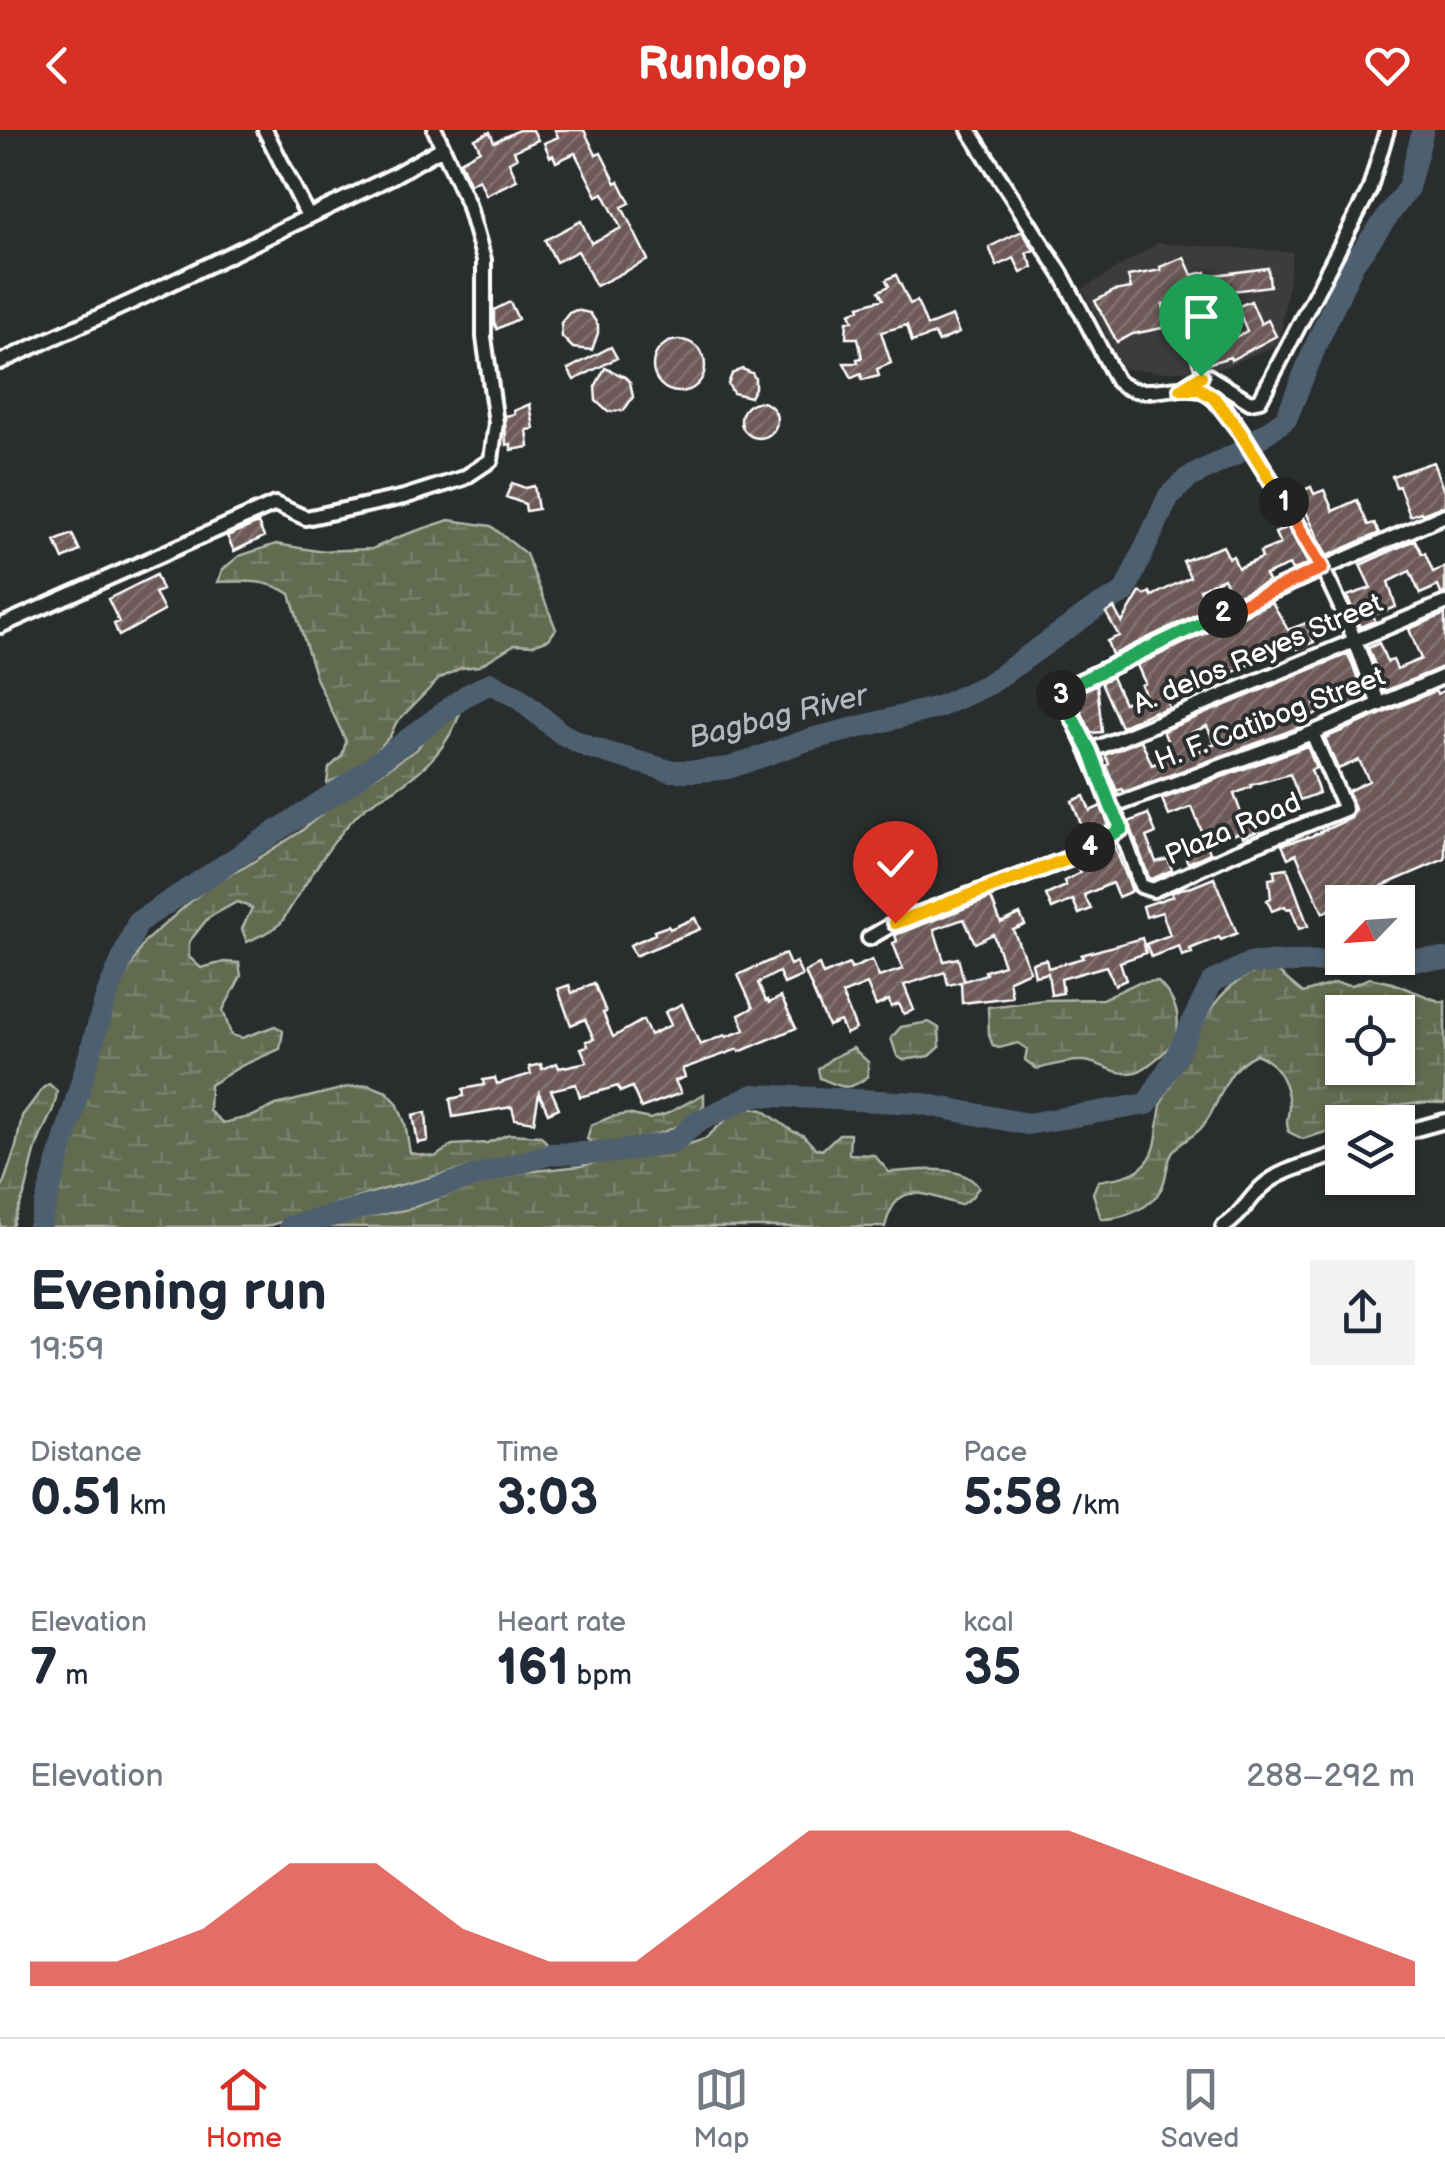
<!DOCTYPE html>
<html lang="en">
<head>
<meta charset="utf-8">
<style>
  body { margin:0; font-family:"Balsamiq Sans",sans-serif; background:#f2f2f3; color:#1f2937; height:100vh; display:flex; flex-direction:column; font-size:38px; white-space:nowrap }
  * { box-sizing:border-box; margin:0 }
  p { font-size:32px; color:#747a83 }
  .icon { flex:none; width:55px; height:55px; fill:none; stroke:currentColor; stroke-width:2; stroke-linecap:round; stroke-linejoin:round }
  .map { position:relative; height:1097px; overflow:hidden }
  .side { display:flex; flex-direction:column; background:#fff; flex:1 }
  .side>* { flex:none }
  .needle { width:65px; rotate:245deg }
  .controls { position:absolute; left:1325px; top:755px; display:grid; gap:20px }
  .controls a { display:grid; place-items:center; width:90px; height:90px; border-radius:0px; background:#fff; box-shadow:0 2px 8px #0004; font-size:50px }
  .pin { position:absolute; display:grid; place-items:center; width:85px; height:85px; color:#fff; margin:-102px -42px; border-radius:50% 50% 50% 0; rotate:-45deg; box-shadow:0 0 10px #0007 }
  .pin .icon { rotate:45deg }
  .km { position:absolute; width:50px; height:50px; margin:-25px; border-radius:50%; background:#222; color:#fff; font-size:28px; line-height:50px; text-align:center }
  .round { display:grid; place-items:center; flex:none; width:105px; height:105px; border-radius:0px; background:#f2f2f3 }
  .headline { display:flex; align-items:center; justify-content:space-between; height:170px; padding:0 30px }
  h1 { font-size:55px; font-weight:700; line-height:75px }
  .figures { display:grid; grid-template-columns:repeat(3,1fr); gap:15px; height:170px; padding:10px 30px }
  .figures div { display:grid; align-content:center }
  .figures b { font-size:50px; font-weight:700 }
  .figures small { font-size:28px; font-weight:400 }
  .figures p { font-size:28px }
  .chart { height:280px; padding:20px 30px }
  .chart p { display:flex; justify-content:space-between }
  .chart svg { width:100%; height:180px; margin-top:10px; fill:#d93025; opacity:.7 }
  header { display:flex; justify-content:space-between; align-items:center; height:130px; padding:0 30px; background:#d93025; color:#fff; font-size:45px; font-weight:700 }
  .dock { display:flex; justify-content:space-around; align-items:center; height:140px; border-top:2px solid #e0e1e3; background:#fff; font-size:28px; color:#747a83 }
  .dock a { display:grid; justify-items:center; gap:5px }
  .dock .on { color:#d93025 }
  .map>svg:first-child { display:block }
  .built { fill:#3e3a3b }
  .wetland { fill:url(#wetland-marsh); stroke:#b0b4a8; stroke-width:2.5; fill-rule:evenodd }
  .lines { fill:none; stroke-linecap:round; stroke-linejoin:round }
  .river { stroke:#4e6070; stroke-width:22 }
  .building { fill:url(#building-hatch); stroke:#fff; stroke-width:2.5; fill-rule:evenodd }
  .minor-casing { stroke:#fff; stroke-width:20 }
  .minor { stroke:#2a2d2e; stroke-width:12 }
  .split-1-casing { stroke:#fff; stroke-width:20 }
  .split-2-casing { stroke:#fff; stroke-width:20 }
  .split-3-casing { stroke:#fff; stroke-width:20 }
  .split-4-casing { stroke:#fff; stroke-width:20 }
  .split-5-casing { stroke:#fff; stroke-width:20 }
  .split-1 { stroke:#f5b400; stroke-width:12 }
  .split-2 { stroke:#f0652b; stroke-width:12 }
  .split-3 { stroke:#22a559; stroke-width:12 }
  .split-4 { stroke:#22a559; stroke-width:12 }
  .split-5 { stroke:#f5b400; stroke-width:12 }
  .labels { text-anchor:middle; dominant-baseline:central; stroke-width:8; stroke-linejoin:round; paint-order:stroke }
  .street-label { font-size:28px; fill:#fff; stroke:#2a2d2e }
  .water-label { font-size:30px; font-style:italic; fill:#afb7bf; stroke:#2a2d2e }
</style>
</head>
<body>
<header><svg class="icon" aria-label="back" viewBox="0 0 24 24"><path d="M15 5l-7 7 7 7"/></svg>Runloop<svg class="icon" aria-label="heart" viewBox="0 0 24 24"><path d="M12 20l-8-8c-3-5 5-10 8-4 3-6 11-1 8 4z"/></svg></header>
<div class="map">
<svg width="1445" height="1097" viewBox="0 0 1445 1097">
  <defs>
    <pattern id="wetland-marsh" width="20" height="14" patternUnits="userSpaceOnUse" patternTransform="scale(2.5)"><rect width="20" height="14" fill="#626a50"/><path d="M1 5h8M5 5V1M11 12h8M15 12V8" fill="none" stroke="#7a806a"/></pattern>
    <pattern id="building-hatch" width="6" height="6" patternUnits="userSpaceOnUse" patternTransform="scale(2.5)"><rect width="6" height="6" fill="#6d5a59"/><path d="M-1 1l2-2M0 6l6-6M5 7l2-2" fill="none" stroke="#837372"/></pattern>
  </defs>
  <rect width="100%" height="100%" fill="#2a2d2e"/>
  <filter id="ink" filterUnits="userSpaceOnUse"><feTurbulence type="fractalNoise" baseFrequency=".01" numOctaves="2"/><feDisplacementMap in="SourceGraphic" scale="20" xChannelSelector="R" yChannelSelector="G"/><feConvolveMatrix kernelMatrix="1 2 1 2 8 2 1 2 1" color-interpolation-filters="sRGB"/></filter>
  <g filter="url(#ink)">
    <path class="built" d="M1158 113 1293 122 1279 214 1223 238 1165 242 1123 239 1083 159Z"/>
    <path class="wetland" d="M449 390 491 396 526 424 556 499 549 509 533 515 515 514 479 536 461 538 439 549 396 593 390 606 366 632 352 643 327 653 329 638 342 626 346 611 316 548 290 464C268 449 243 451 218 452L222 440 239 426 276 414 318 421 372 419 401 406Z
      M444 579 461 581C448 616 428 637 397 658 384 667 369 672 358 684 327 716 305 755 281 793L270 801 247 812 242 799 252 778 237 772 208 788 189 812V827L201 838 224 832 239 833 241 846 223 880 231 905 242 908 275 896 283 901 280 919 241 936 210 955 209 981 223 993 253 986 276 975 349 957 369 955 387 962 397 973 405 993 410 1023 435 1027 452 1015 487 1013 509 1004 541 1006 547 1013 540 1020 385 1059 265 1097H46L84 975 96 901 144 812 212 753 245 737 300 702 331 676 417 619Z
      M1262 840 1277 841 1303 863 1335 853 1352 855 1370 848 1392 853 1441 872 1445 871V973C1426 973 1407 971 1388 978 1372 984 1360 992 1342 992V997L1303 1009 1289 1002C1285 991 1288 989 1289 978 1289 956 1277 931 1256 924 1222 940 1223 971 1202 997 1194 1007 1181 1011 1173 1022 1165 1033 1168 1048 1161 1059 1151 1079 1122 1089 1101 1089L1093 1063 1098 1051C1113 1048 1131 1047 1142 1037 1162 1020 1155 995 1162 972 1165 962 1172 954 1176 945 1197 905 1214 853 1262 840ZM1342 882H1398V938H1342Z
      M1157 851C1183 876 1187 907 1155 930 1149 935 1143 940 1136 942 1115 947 1102 932 1083 931 1069 930 1050 936 1037 939L1025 930 1027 919 1018 913 999 918 993 916 989 905 988 877 1044 870 1102 869 1137 853Z
      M929 892 939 898 940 917 930 926 903 930 897 926 891 908 901 897Z
      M853 918 868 932V946C849 962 842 958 820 948L818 939 832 928Z
      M49 954 57 961C56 980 44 995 38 1013 32 1029 30 1044 26 1060 22 1072 15 1084 12 1097H0V1063L16 1017 22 986 43 958Z
      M704 964V975C678 1006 632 1011 595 1016L587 1009 591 995 611 987 628 984 650 989 666 984Z
      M747 977 763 980 792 1001 803 1005 815 1018 822 1020 839 1004H850L849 1024 874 1025 889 1042C918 1041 959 1032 979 1057L971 1068 960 1075C924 1064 897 1048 885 1097H315L409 1079 464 1059 525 1042 581 1036 610 1029 661 1023 705 1009 731 985Z"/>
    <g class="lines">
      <path class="river" d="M39 1097 107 865 138 792 350 653 467 565 491 553 517 567 562 604 588 617 670 641H700L729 638 808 610 939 577 989 554 1100 475 1124 463 1169 366 1188 348 1236 324 1286 289 1316 215 1353 134 1408 58 1423 0
        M290 1097 422 1062 551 1024 616 1022 674 1012 697 992 754 965 918 973 1027 994 1147 974 1175 928 1212 852 1250 833 1445 829"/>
    </g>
    <path class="building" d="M519 0H533L538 10 514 21 517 28 509 32 517 50 486 65 479 49 470 54 460 31 480 20 475 9 490 2 494 12Z
      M555 0H584L596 25 601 23 616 53 619 51 630 73 622 77 648 130 596 156 578 121 556 132 545 110 581 91 591 113 621 98 603 63 597 66 575 23 556 32 553 25 550 27 544 13 558 7Z
      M1022 101 1034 120 1026 123 1033 137 1021 143 1014 128 997 136 989 117Z
      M1184 127 1192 145 1206 142 1207 146 1268 138 1270 156 1210 164V167L1163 174 1167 197 1133 204 1117 212 1095 171 1114 161 1131 158 1128 146 1161 140 1160 137Z
      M896 145 910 174 917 171 927 196 952 186 959 203 938 212 935 204 912 212 907 195 881 202 891 233 877 239 879 246 862 250 861 244 852 248 844 233H858L857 229 862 228 858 208H846L847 191H853L850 183 860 179 859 176 883 169 879 161 889 156 886 150Z
      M1251 171 1261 194 1268 190 1276 206 1231 230 1230 227 1194 238 1188 220 1211 213 1213 219 1247 201 1237 177Z
      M510 172 518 189 497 199 494 192V180Z
      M576 180 590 183 598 195V203L592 220 573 218 562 207 561 193 569 183Z
      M653 236a26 26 0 1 1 52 0a26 26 0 1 1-52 0Z
      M611 217 617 228 574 250 568 239Z
      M605 238 625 247 630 252 633 267 624 280 608 282 596 271 595 257Z
      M742 239 752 243 755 248V258L750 267 733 263 728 254 732 244Z
      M741 290a18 18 0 1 1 36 0a18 18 0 1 1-36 0Z
      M530 274 534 299 527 300 529 317 511 320V314L506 315 505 286 515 284 514 281Z
      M1433 332 1445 364V375L1422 384 1421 382 1410 386 1399 356 1396 357 1392 346Z
      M512 353 525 358 534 356 538 379 526 381 525 374 506 367Z
      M1311 357 1314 364 1324 360 1333 381 1357 370 1368 395 1374 393 1379 403 1327 426 1297 363Z
      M258 393 264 407 234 421 227 406Z
      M1288 397 1308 434 1292 441 1289 435 1265 445 1268 451 1264 454 1236 466 1235 464 1231 465 1224 448 1200 459 1209 478 1112 525 1107 511 1119 506 1106 483 1114 478 1122 493 1140 462 1145 465 1150 462 1152 466 1190 447 1183 431 1223 416 1229 428 1233 426 1238 438 1262 428 1260 422 1280 414 1275 403Z
      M72 404 80 421 63 429 55 411Z
      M1415 410 1422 424 1425 423 1433 442 1445 437V463L1441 464 1438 456 1420 464 1410 441 1388 452 1396 477 1373 485 1375 491 1360 497 1347 466 1371 458 1360 435Z
      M156 445 162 460 155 463 164 481 119 506 114 494 119 492 108 469Z
      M1272 472 1288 500 1306 493 1314 512 1297 519 1293 510 1269 521 1271 525 1170 571 1167 573 1169 577 1155 583V581L1121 597 1101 552 1112 547 1124 573 1145 564 1141 555 1145 553 1137 535Z
      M1445 484V536L1385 561 1368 518 1379 513 1387 532 1393 530 1397 539 1421 529 1409 499Z
      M1348 524 1366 569 1342 579 1335 564 1314 573 1318 583 1301 590 1303 596 1124 662 1122 659 1117 661 1106 636 1109 634 1105 625 1141 610 1152 635 1172 626 1173 624 1163 601ZM1207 596 1215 614 1192 624 1184 606Z
      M1097 554 1102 602 1091 603 1074 565Z
      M1445 560V729L1382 756 1385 772H1359L1358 769 1342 772 1323 783 1296 724 1288 728 1282 715 1312 706 1351 688 1355 679 1348 661 1369 651 1359 630 1338 639 1325 608 1435 561 1437 564Z
      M1307 616 1316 638 1311 640 1319 663 1300 670 1290 644 1251 655V657L1234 664 1245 694 1256 690 1260 700 1243 707 1241 702 1207 714 1210 723 1188 733 1184 723 1193 719 1190 713 1204 707 1192 677 1169 686 1162 669Z
      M1084 666 1090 681 1101 676 1109 695 1086 707 1072 671Z
      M1148 684 1156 703 1146 707 1156 732 1168 729 1172 740 1152 749 1149 748 1129 692Z
      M1114 715 1132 761 1118 767 1112 753 1084 765 1091 779 1079 784 1073 770 1052 779 1046 765 1066 756 1064 751 1080 743 1077 736Z
      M1287 738 1308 796 1299 799 1291 778 1287 779 1285 776 1272 781 1267 770 1271 768 1269 749 1275 748 1274 740Z
      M1214 748 1237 803 1221 810 1219 807 1190 819 1192 823 1182 826 1179 816 1151 827 1146 814 1170 805 1162 782 1146 787 1143 776 1173 766 1171 763 1180 759 1192 757Z
      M991 768 1001 793 1020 784 1025 795 1013 800 1030 841 1009 850 1012 867 962 873 961 852 948 855 945 842 904 855 914 880 904 884 899 874 891 877 889 870 876 876 867 854 842 864 856 899 846 904 840 891 828 896 805 842 819 835 823 845 849 834 851 839 872 830 879 847 903 839 893 813 897 811 895 805ZM964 789 975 813 993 804 1004 835 985 841 986 844 964 851 958 828 944 831 934 799Z
      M695 788 700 799 635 826 630 815 655 804 654 801 668 796 670 799Z
      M1142 808 1146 823 1120 832 1126 850 1115 855 1106 836 1061 849 1063 863 1051 865 1048 843 1035 846 1032 833 1046 829 1048 838 1083 828 1081 825Z
      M785 824 790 835 796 832 802 846 784 854 779 842 758 853 766 871 768 870 769 873 781 867 796 898 739 922 738 919 682 939 685 947 675 951 681 963 641 978 632 957 620 962 618 956 580 967 576 954 551 960 559 978 548 983 539 963 534 992 515 989 512 977 453 987 450 969 464 966 463 959 484 955 483 950 495 948 497 954 531 944 529 937 541 934 542 939 557 933 559 938 587 932 581 918 588 916 586 911 594 909 585 889 571 895 558 859 569 855 572 863 594 853 606 882 603 883 613 907 643 890 650 905 671 895 665 882 682 874 700 915 725 905 726 907 745 900 739 885 753 878 738 845Z
      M426 982 428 1011 418 1013 413 985Z"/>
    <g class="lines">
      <defs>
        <path id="minor" d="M265 0 308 86
          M969 0 1062 145 1117 251C1145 276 1183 244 1211 266 1230 280 1249 314 1261 334 1282 369 1305 404 1323 440 1346 484 1362 529 1379 575
          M0 232 140 168 391 47 442 18
          M1183 258 1201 246H1208L1250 272 1260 270 1369 61 1387 0
          M0 496 275 374 306 388 404 367 464 348 491 330 496 293 484 207V130L468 74 435 0
          M1312 603 1345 679 1234 723 1153 760 1141 756C1119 689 1092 624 1060 561L1214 487 1445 385
          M1090 621 1445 473
          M1111 677 1312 603 1445 546
          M869 808 895 793 1068 729 1122 699
          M1398 1004 1445 991
          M1223 1097C1240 1087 1248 1070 1262 1057 1282 1038 1317 1033 1342 1022"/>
      </defs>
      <use href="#minor" class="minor-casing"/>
      <use href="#minor" class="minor"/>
    </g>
  </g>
  <g class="lines" filter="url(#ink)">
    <defs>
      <path id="split-1" d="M1201 246 1181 259H1200L1214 268 1240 302 1284 372"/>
      <path id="split-2" d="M1223 483 1322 438 1284 372"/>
      <path id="split-3" d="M1061 565 1060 561 1223 483"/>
      <path id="split-4" d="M1061 565 1090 621 1111 677 1122 699 1090 717"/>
      <path id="split-5" d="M895 793 1068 729 1090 717"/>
    </defs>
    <use href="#split-1" class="split-1-casing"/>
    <use href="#split-2" class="split-2-casing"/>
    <use href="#split-3" class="split-3-casing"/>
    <use href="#split-4" class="split-4-casing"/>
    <use href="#split-5" class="split-5-casing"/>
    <use href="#split-1" class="split-1"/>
    <use href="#split-2" class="split-2"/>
    <use href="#split-3" class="split-3"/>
    <use href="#split-4" class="split-4"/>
    <use href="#split-5" class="split-5"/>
  </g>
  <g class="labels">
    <g class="street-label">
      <text transform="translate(1258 524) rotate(-23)">A. delos Reyes Street</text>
      <text transform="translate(1270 589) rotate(-21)">H. F. Catibog Street</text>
      <text transform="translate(1233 699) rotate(-23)">Plaza Road</text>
    </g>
    <g class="water-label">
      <text transform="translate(778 587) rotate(-14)">Bagbag River</text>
    </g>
  </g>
</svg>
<div class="controls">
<a><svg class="needle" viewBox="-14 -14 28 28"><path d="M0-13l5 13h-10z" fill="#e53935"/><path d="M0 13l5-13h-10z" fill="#747a83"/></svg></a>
<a><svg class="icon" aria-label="locate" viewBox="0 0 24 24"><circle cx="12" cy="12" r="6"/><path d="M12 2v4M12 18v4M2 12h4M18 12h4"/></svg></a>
<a><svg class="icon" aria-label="layers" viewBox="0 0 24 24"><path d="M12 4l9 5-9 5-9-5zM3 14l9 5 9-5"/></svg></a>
</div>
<div class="pin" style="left:1201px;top:246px;background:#1e9e55"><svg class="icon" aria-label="arrive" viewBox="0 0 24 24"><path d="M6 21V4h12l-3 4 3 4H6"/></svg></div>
<div class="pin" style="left:895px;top:793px;background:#d93025"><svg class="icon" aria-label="check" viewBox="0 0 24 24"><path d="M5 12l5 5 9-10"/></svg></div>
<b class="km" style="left:1284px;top:372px">1</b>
<b class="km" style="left:1223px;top:483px">2</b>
<b class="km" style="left:1061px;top:565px">3</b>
<b class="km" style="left:1090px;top:717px">4</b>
</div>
<section class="side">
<div class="headline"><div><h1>Evening run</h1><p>19:59</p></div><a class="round"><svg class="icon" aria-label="share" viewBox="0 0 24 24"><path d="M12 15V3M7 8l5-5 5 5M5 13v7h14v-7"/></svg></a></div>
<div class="figures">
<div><p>Distance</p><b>0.51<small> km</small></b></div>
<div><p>Time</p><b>3:03</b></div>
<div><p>Pace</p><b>5:58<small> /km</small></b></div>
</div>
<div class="figures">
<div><p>Elevation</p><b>7<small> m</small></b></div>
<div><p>Heart rate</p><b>161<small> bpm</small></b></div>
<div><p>kcal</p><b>35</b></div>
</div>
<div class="chart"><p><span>Elevation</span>288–292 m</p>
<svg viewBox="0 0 160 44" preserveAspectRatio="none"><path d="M0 44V38L10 38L20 30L30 14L40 14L50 30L60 38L70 38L80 22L90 6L100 6L110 6L120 6L130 14L140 22L150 30L160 38V44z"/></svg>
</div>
</section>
<nav class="dock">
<a class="on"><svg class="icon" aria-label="home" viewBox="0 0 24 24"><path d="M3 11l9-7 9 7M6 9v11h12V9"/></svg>Home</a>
<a><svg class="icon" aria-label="map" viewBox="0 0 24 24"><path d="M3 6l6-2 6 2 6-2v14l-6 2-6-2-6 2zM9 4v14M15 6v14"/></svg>Map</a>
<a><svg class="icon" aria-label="saved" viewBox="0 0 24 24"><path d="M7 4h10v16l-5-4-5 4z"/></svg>Saved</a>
</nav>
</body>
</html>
